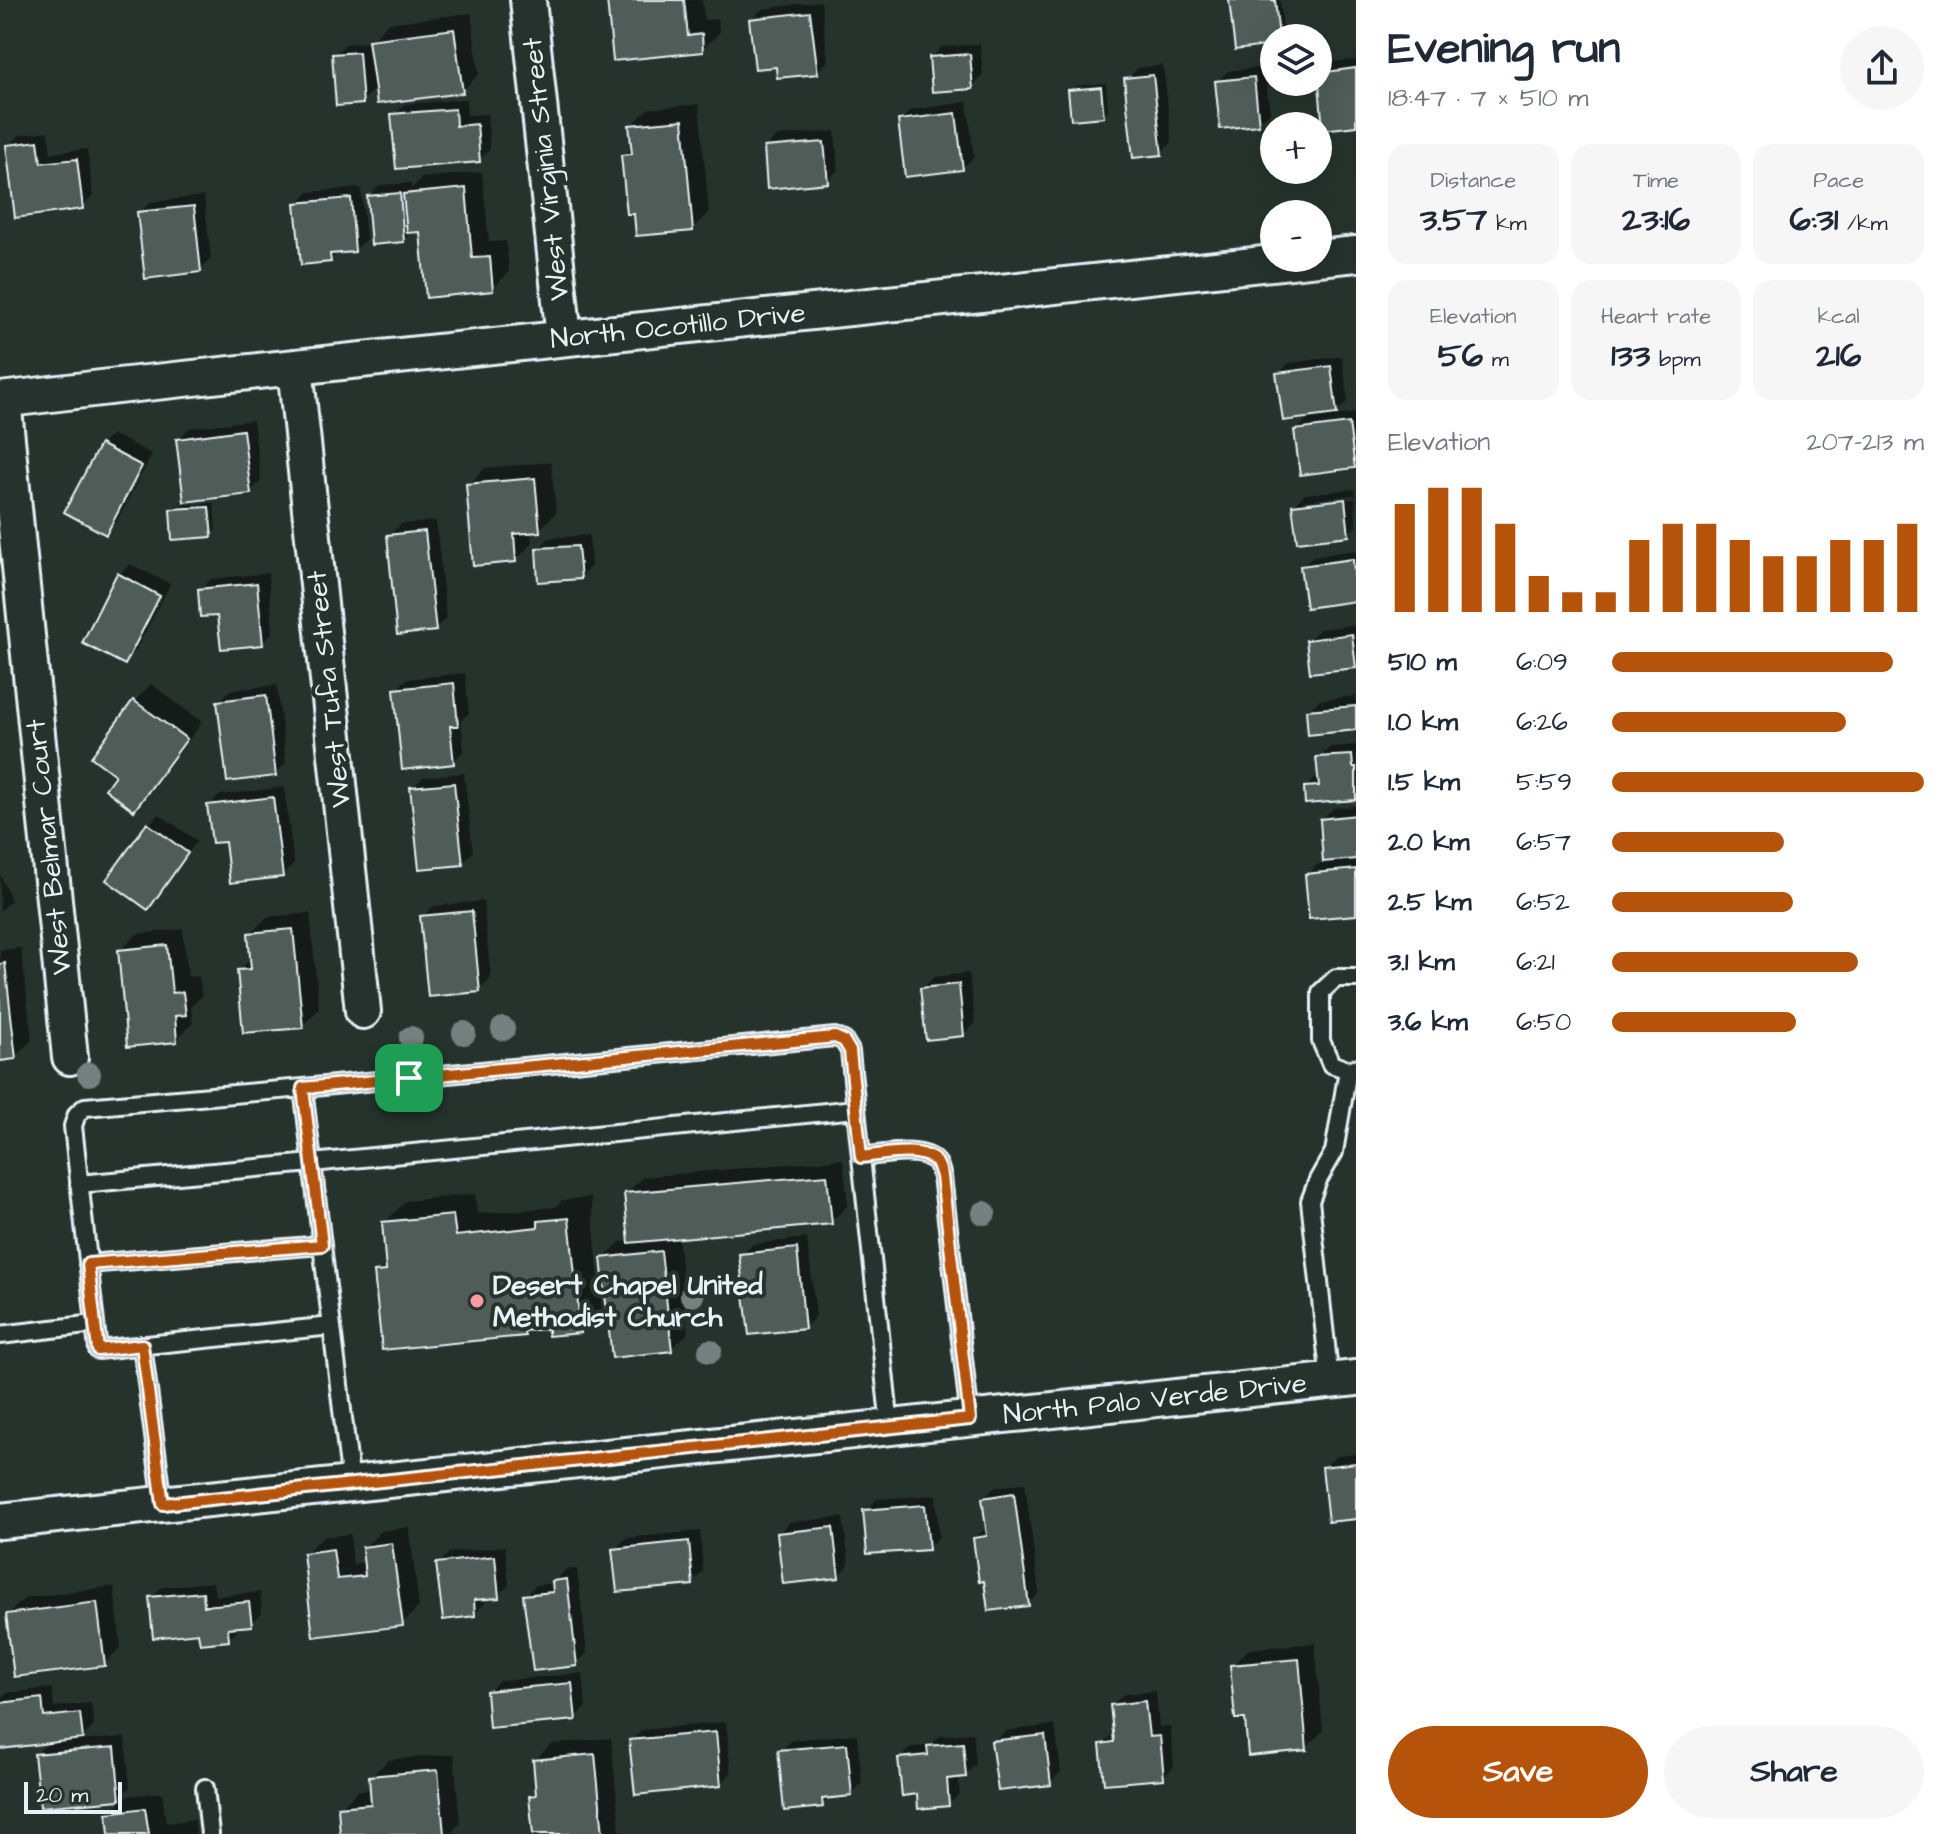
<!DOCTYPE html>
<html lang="en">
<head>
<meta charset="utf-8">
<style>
  body { margin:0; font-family:"Architects Daughter",sans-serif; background:#f6f6f7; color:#1f2937; height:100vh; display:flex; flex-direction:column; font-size:30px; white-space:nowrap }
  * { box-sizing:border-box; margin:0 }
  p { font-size:26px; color:#747a83 }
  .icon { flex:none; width:44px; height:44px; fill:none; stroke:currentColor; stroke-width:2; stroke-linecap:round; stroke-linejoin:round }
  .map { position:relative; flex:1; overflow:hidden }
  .details { display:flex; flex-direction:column; background:#fff; width:600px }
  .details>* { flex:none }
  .fabs { position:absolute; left:1260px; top:24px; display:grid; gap:16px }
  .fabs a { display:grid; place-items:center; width:72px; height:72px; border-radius:50%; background:#fff; box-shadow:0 8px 32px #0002; font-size:40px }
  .scale { position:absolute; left:24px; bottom:20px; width:98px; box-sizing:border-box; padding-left:8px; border:4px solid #e8f1f8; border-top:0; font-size:22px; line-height:28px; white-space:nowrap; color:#e8f1f8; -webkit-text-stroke:6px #26332d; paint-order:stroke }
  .pin { position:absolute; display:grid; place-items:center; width:68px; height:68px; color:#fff; margin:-34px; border-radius:16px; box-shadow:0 4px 12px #0006 }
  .round { display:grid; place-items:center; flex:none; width:84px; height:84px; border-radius:42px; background:#f6f6f7 }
  .overview { display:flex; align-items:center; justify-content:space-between; height:136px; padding:0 32px }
  h1 { font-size:44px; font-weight:700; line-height:60px }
  .stats { display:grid; grid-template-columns:repeat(3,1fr); gap:12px; height:136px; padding:8px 32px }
  .stats div { display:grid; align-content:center; border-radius:20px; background:#f6f6f7; text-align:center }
  .stats b { font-size:34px; font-weight:700 }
  .stats small { font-size:22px; font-weight:400 }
  .stats p { font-size:22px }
  .chart { height:224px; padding:16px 32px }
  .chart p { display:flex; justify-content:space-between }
  .chart svg { width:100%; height:144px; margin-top:8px; stroke:#b45309; stroke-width:6 }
  .button { display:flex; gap:16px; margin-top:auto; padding:16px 32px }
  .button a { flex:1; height:92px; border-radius:48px; background:#b45309; color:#fff; font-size:32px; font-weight:700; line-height:92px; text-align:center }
  .button a+a { background:#f6f6f7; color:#1f2937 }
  ul { padding:0 32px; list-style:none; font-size:26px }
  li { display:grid; grid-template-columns:128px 96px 1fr; align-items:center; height:60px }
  li i { height:20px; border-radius:10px; background:#b45309 }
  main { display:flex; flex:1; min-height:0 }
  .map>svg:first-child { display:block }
  .shadow { fill:#0007; fill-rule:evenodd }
  .building { fill:#505c59; stroke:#e8f1f8; stroke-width:2 }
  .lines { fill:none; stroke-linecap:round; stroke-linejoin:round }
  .lane-casing { stroke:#e8f1f8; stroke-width:22 }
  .street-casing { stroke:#e8f1f8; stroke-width:40 }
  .lane { stroke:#26332d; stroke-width:16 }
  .street { stroke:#26332d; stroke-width:34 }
  .tree { fill:#758080 }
  .route-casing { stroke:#fff; stroke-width:16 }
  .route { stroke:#b45309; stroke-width:10 }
  .poi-dot { fill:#ff9aa2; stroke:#26332d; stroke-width:3 }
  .labels { text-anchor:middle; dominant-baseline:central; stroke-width:8; stroke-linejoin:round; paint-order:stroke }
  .street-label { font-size:28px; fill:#e8f1f8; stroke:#26332d }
  .poi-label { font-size:28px; font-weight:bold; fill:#e8f1f8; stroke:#26332d; text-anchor:start }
</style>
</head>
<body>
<main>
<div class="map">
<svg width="1356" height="1834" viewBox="0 0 1356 1834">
  <rect width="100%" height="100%" fill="#26332d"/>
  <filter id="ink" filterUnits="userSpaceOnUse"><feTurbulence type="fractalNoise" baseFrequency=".0125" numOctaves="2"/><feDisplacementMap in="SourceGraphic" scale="16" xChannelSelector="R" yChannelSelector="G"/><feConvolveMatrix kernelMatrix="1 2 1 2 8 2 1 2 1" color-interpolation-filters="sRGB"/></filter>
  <g filter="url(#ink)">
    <path class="shadow" d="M609 0H702L704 20 718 19 719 33 702 50Z
      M1231 0H1280L1284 38H1274V43Z
      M821 1 828 61 817 72 778 64 751 20 762 9Z
      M471 13 479 74 462 91 376 87 362 102 334 55 345 44 371 42 387 23Z
      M980 44 983 76 972 87 931 58 942 47Z
      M1356 60V124L1320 73 1331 62Z
      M1163 65 1172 142 1161 153 1127 79 1138 68Z
      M1264 67 1270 112 1258 123 1217 82 1228 71Z
      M1106 83 1108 110 1103 115 1070 91 1075 86Z
      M466 99 467 115 487 114 490 149 479 160 394 115 405 104Z
      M967 102 974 157 962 168 900 121 911 110Z
      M699 104 709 212 692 229 623 156 633 146 631 126 648 109Z
      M48 131 51 153 87 149 93 196 82 207 8 146 20 135Z
      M835 131 838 170 827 181 766 147 777 136Z
      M482 172 489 242 506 241 509 272 492 289 422 229 413 230 403 240 369 196 380 185 410 183 411 189 422 178Z
      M361 188 366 239 355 250 339 251 330 261 298 203 309 192Z
      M204 196 211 259 200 270 139 213 151 202Z
      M1342 356 1348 401 1333 416 1356 413V464L1354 466 1296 431 1311 416 1278 374 1289 363Z
      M253 420 261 481 250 492 178 440 189 428Z
      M112 434 152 454 117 521 106 532 101 445Z
      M551 462 556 513 539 530 531 531 532 543 516 560 468 485 485 468Z
      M1355 489 1356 526 1348 534 1294 505 1305 494ZM1354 495 1355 499 1304 505V501Z
      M214 503 216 530 211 535 172 510 177 505Z
      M436 521 446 618 435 629 389 536 401 524Z
      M589 535 591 566 580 577 538 549 549 538Z
      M1356 550V599L1307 605 1302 567 1313 556Z
      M130 564 170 584 135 652 124 663 119 575Z
      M268 573 273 632 262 644 219 614 200 590 211 579Z
      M1356 625V666L1308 640 1320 629Z
      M465 673 469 713 461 720 464 751 453 762 396 690 407 679Z
      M151 684 202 722 151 791 134 808 118 774 94 756 135 701Z
      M277 685 286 763 275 774 219 702 230 690Z
      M1356 696V728L1308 711 1319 700Z
      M1356 745V798L1306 787 1317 776H1320L1319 758 1330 747Z
      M464 773 473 852 462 863 412 788 423 777Z
      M284 787 294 864 282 875 227 839 209 806 220 795Z
      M1356 806V913L1307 875 1318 864 1325 863 1322 819 1333 808Z
      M159 814 197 841 158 896 147 907 148 825Z
      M0 874 11 900 0 911Z
      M483 901 491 978 479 990 422 917 434 906Z
      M310 913 319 1009 302 1026 239 971 252 957 250 934 267 917Z
      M183 929 188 977 199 976 202 996 191 1006 193 1023 176 1040 120 951 137 934Z
      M21 948 32 1040 15 1057 0 1059V950Z
      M969 973 975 1023 964 1034 923 988 934 977Z
      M843 1159 848 1205 831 1222 678 1236 688 1333 671 1349 603 1259 620 1242 630 1241 626 1194 643 1177Z
      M475 1194 477 1214 555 1207 562 1200 591 1197 602 1309 580 1331 550 1327 528 1329 524 1334 376 1273 387 1262 384 1223 406 1201Z
      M807 1238 816 1316 805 1327 742 1255 753 1244Z
      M1356 1454V1517L1325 1467 1336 1456Z
      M1025 1483 1039 1593 1028 1604 975 1538 988 1526 984 1498 995 1487Z
      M936 1495 939 1537 928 1548 866 1510 877 1499Z
      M843 1517 849 1565 838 1576 779 1533 790 1522Z
      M409 1527 419 1607 402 1624 315 1635 305 1554 322 1537 350 1534 353 1564 365 1562 364 1548 381 1531Z
      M700 1531 703 1572 692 1583 615 1549 626 1538Z
      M505 1546 509 1585 498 1596 485 1597V1603L474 1614 438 1564 449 1553Z
      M577 1569 587 1653 576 1664 525 1596 536 1585 554 1583 565 1570Z
      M213 1582 215 1596 260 1592 262 1613 251 1624 239 1625 240 1628 228 1639 151 1598 162 1587Z
      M114 1586 121 1647 104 1664 8 1614 25 1598Z
      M1315 1643 1323 1731 1306 1748 1247 1716 1232 1666 1249 1649Z
      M583 1673 586 1707 575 1718 488 1692 499 1681Z
      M52 1688 54 1707 91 1703 94 1726 79 1741 125 1737 130 1787 120 1797 162 1792 166 1823 195 1819 196 1834H112L109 1814 125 1798 41 1805 36 1754 50 1741 0 1747V1700L6 1693Z
      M1156 1691 1159 1727 1170 1726 1174 1766 1163 1777 1102 1745 1114 1733 1113 1705 1124 1694Z
      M726 1722 731 1773 720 1785 631 1741 642 1730Z
      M1055 1725 1061 1772 1050 1783 994 1742 1005 1731Z
      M973 1733 976 1764 965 1775 958 1776 960 1793 949 1804 919 1792 900 1758 911 1747 930 1746 940 1736Z
      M857 1734 862 1783 851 1794 831 1796 822 1805 781 1751 792 1740Z
      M611 1738 620 1831 617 1834H535L531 1797 538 1790 535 1760 552 1744Z
      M454 1754 460 1823 450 1834H342L340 1808 357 1791 372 1789 371 1777 388 1760Z"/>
    <path class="building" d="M607 0H684L688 36 702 34 703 52 613 61Z
      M1229 0H1275L1279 38H1274V45L1235 50Z
      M810 12 818 74 777 78 776 67 755 69 749 19Z
      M454 29 463 93 377 104 368 40Z
      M359 52 363 104 336 106 332 54Z
      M970 54 973 89 932 92 929 57Z
      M1356 68V126L1323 130 1318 73Z
      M1153 75 1162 155 1133 158 1124 78Z
      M1254 77 1259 125 1220 129 1215 81Z
      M1101 87 1104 117 1071 120 1068 90Z
      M455 109 456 126 477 124 480 162 396 169 391 114Z
      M956 113 963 170 905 177 898 120Z
      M683 120 693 231 636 236 634 214H627L621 155 632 154 629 125Z
      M38 141 41 163 77 159 83 209 15 218 6 145Z
      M824 142 828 183 767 189 764 147Z
      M466 188 472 258 490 257 493 291 426 298 420 232 407 233 403 194Z
      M400 193 404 242 371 245 367 196Z
      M351 198 355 252 330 254 331 262 301 265 295 203Z
      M194 206 201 272 145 279 137 212Z
      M1331 366 1337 414 1283 421 1276 373Z
      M1349 423 1355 468 1300 475 1294 430Z
      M243 430 251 494 184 502 176 439Z
      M100 444 142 466 106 535 64 512Z
      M535 478 540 532 514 534 516 562 473 566 466 484Z
      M1345 499 1349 536 1297 542 1292 505Z
      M209 507 212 537 172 540 170 509Z
      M425 531 436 631 397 635 387 535Z
      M578 546 581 579 538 582 536 548Z
      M1353 559 1356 601 1306 608 1300 566Z
      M117 573 160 596 125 665 82 643Z
      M257 583 263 645 221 649 217 616 200 617 198 589Z
      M1352 634 1356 668 1310 673 1306 640Z
      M454 683 458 726H450L454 764 402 770 394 689Z
      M266 695 276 776 227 782 217 701Z
      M133 700 187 739 134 811 105 789 115 775 91 757Z
      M1356 706V730L1308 735 1306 710Z
      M1352 755 1353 767H1356V800L1305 804 1304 787 1319 786 1316 757Z
      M454 783 463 865 419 869 410 787Z
      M273 797 283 877 230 883 225 842 212 843 207 805Z
      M1356 815V859L1323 862 1320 819Z
      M147 823 188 853 148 910 106 880Z
      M1356 869V915L1309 919 1305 874Z
      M472 911 480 992 428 997 420 916Z
      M293 929 303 1028 243 1033 237 970 251 969 248 933Z
      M167 945 172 993 183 992 186 1015 175 1016 177 1042 127 1047 118 950Z
      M5 963 16 1059 0 1061V964Z
      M959 984 964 1036 926 1040 920 988Z
      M827 1175 832 1224 629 1243 624 1193Z
      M453 1215 456 1236 538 1227V1221L569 1218 581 1333 548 1336V1329L524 1331 525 1336 382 1350 374 1272 386 1271 382 1222Z
      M797 1248 805 1329 749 1335 739 1254Z
      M661 1251 672 1351 612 1358 601 1258Z
      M1356 1463V1519L1328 1522 1322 1467Z
      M1014 1493 1029 1606 988 1611 984 1581 979 1582 973 1538 987 1536 982 1498Z
      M925 1505 929 1550 867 1554 863 1510Z
      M833 1527 839 1578 783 1584 777 1533Z
      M689 1541 693 1585 617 1592 612 1549Z
      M392 1543 403 1626 313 1637 303 1553 333 1549 337 1579 365 1576 362 1547Z
      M495 1556 499 1598 474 1600 475 1616 443 1620 436 1563Z
      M567 1579 577 1666 533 1671 523 1595 553 1592 552 1581Z
      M203 1592 204 1606 249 1602 252 1626 228 1628 229 1641 200 1644 198 1633 153 1638 149 1597Z
      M97 1602 105 1666 14 1677 6 1614Z
      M1299 1659 1307 1750 1248 1756 1245 1719H1235L1230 1665Z
      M572 1683 576 1720 489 1728 486 1691Z
      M42 1698 44 1717 80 1713 83 1739 0 1749V1703Z
      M1145 1701 1149 1737 1160 1736 1164 1779 1104 1784 1100 1744 1114 1742 1110 1705Z
      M716 1732 721 1786 635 1795 629 1740Z
      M1045 1735 1051 1785 998 1791 991 1741Z
      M963 1743 966 1777 947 1779 949 1806 918 1809 917 1794 902 1796 898 1758 928 1755 927 1746Z
      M847 1744 852 1796 822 1799 823 1807 784 1811 778 1750Z
      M115 1747 120 1800 40 1807 34 1754Z
      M595 1754 603 1834H533L529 1796 536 1795 533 1760Z
      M438 1770 444 1834H340L338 1807 371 1804 369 1776Z
      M145 1808 149 1834H109L107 1813Z"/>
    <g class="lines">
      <defs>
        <path id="lane" d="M1356 978H1336L1321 992V1041L1331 1064 1348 1070 1356 1068
          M303 1088 351 1484
          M79 1184 312 1163 856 1109
          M88 1264 322 1245
          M332 1326 98 1350 73 1126 77 1114 85 1107 303 1088 835 1037 844 1041 850 1051 861 1157
          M0 1335 95 1324
          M142 1345 163 1504
          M1330 1381 1310 1201 1318 1180 1334 1152 1348 1070
          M890 1427 861 1157C881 1155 923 1145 937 1163 940 1167 940 1172 942 1176L970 1419
          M205 1788 210 1834"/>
        <path id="street" d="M528 0 564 338
          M295 367 363 1011
          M0 400 118 386 1356 254
          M3 400 70 1057
          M0 1521 1356 1378"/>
      </defs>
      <use href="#lane" class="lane-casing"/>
      <use href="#street" class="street-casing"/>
      <use href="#lane" class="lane"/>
      <use href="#street" class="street"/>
    </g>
    <g class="tree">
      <circle cx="503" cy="1029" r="12"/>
      <circle cx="464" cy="1033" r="12"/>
      <circle cx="411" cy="1038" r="12"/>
      <circle cx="89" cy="1074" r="12"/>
      <circle cx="984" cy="1213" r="12"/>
      <circle cx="692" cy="1295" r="12"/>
      <circle cx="710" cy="1351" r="12"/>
    </g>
  </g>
  <g class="lines" filter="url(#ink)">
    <defs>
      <path id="route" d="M835 1037 844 1041 850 1051 861 1157C881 1155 923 1145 937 1163 940 1167 940 1172 942 1176L970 1419 163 1504 142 1345 98 1350 88 1264 322 1245 303 1088Z"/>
    </defs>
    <use href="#route" class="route-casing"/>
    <use href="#route" class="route"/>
  </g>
  <circle class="poi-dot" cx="477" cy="1301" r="8"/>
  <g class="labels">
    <g class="street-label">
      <text transform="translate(546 169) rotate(-96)">West Virginia Street</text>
      <text transform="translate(678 326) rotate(-6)">North Ocotillo Drive</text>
      <text transform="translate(329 689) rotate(-96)">West Tufa Street</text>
      <text transform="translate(49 847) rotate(-96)">West Belmar Court</text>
      <text transform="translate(1155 1399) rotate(-6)">North Palo Verde Drive</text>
    </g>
    <g class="poi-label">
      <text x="493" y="1285">Desert Chapel United<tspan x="493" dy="32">Methodist Church</tspan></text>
    </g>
  </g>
</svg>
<div class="fabs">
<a><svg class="icon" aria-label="layers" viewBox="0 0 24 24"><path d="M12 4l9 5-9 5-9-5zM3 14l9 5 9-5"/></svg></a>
<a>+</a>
<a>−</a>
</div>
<div class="scale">20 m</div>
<div class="pin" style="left:409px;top:1078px;background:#1e9e55"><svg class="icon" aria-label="arrive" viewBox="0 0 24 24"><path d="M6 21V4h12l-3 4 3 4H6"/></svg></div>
</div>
<section class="details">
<div class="overview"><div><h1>Evening run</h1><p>18:47 · 7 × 510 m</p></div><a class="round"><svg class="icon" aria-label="share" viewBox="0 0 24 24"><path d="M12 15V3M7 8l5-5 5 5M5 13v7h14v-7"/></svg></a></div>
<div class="stats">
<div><p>Distance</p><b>3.57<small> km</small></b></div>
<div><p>Time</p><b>23:16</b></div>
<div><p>Pace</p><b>6:31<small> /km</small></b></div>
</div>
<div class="stats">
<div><p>Elevation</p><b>56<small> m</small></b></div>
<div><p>Heart rate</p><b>133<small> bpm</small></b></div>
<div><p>kcal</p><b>216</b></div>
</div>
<div class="chart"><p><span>Elevation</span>207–213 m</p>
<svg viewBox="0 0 160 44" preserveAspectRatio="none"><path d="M5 44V11M15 44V6M25 44V6M35 44V17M45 44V33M55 44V38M65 44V38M75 44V22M85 44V17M95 44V17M105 44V22M115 44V27M125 44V27M135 44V22M145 44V22M155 44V17"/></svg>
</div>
<ul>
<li><b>510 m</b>6:09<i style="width:90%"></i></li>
<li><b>1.0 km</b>6:26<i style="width:75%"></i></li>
<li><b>1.5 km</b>5:59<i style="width:100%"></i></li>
<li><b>2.0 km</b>6:57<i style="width:55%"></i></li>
<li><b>2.5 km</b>6:52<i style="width:58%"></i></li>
<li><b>3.1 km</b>6:21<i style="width:79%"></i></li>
<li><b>3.6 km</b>6:50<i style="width:59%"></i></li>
</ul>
<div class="button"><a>Save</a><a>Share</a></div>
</section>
</main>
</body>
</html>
